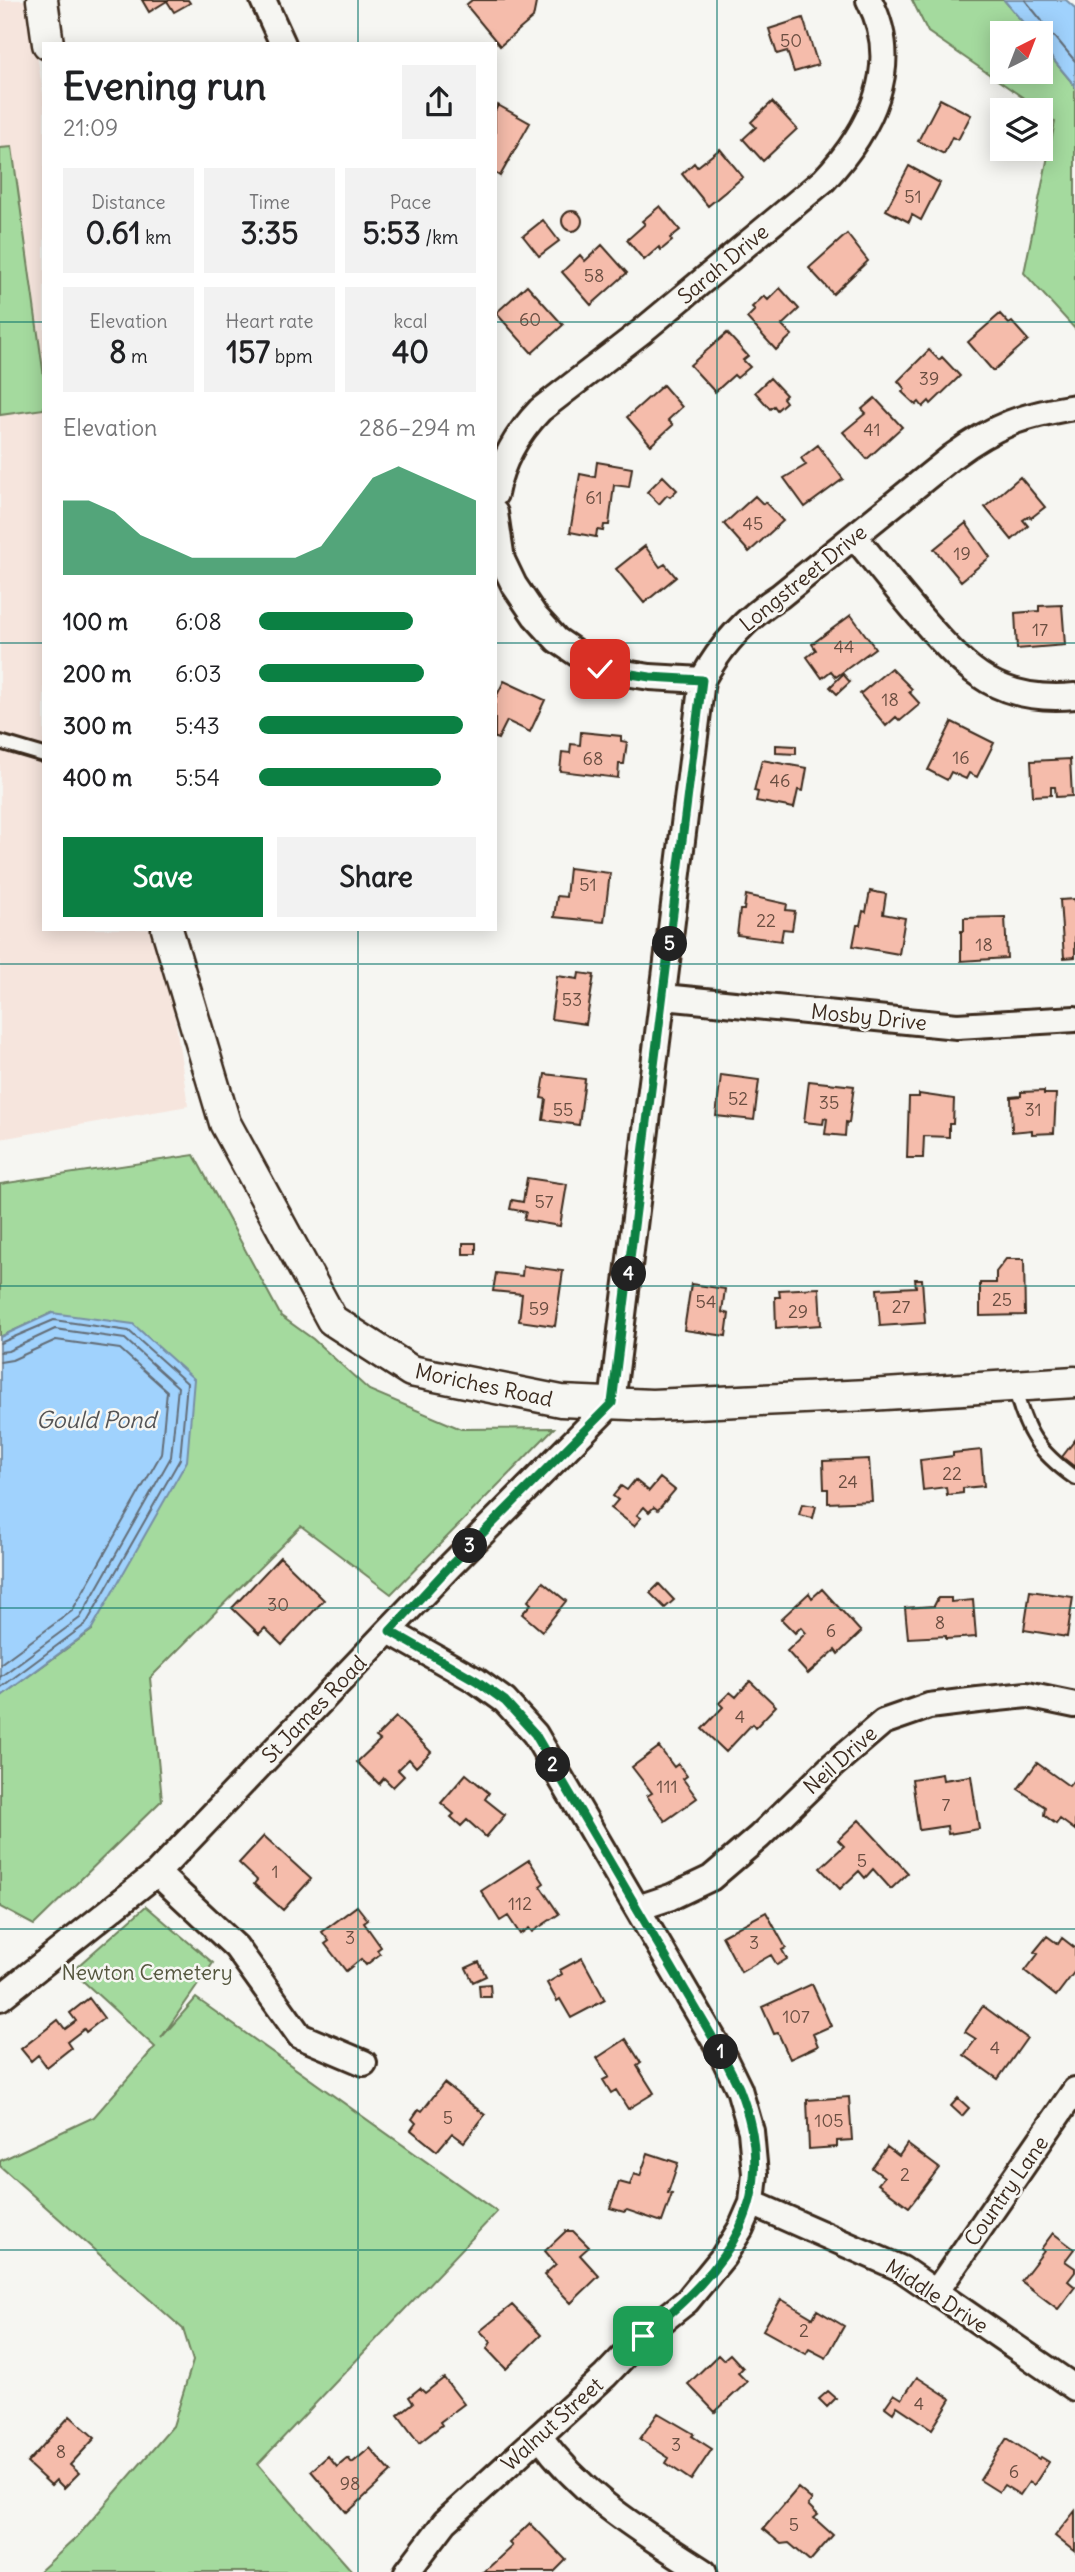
<!DOCTYPE html>
<html lang="en">
<head>
<meta charset="utf-8">
<style>
  body { margin:0; font-family:Delius,sans-serif; background:#f2f2f2; color:#202124; height:100vh; display:flex; flex-direction:column; font-size:26px; white-space:nowrap }
  * { box-sizing:border-box; margin:0 }
  p { font-size:23px; color:#757577 }
  .icon { flex:none; width:38px; height:38px; fill:none; stroke:currentColor; stroke-width:2; stroke-linecap:round; stroke-linejoin:round }
  .map { position:relative; flex:1; overflow:hidden }
  .sheet { position:absolute; left:42px; top:42px; width:455px; height:889px; display:flex; flex-direction:column; background:#fff; border-radius:0px; box-shadow:0 4px 18px #0003 }
  .sheet>* { flex:none }
  .needle { width:46px; rotate:42deg }
  .tools { position:absolute; left:990px; top:21px; display:grid; gap:14px }
  .tools a { display:grid; place-items:center; width:63px; height:63px; border-radius:0px; background:#fff; box-shadow:0 4px 18px #0003; font-size:35px }
  .pin { position:absolute; display:grid; place-items:center; width:60px; height:60px; color:#fff; margin:-30px; border-radius:14px; box-shadow:0 4px 10px #0006 }
  .km { position:absolute; width:35px; height:35px; margin:-18px; border-radius:50%; background:#222; color:#fff; font-size:19px; line-height:35px; text-align:center }
  .round { display:grid; place-items:center; flex:none; width:74px; height:74px; border-radius:0px; background:#f2f2f2 }
  .summary { display:flex; align-items:center; justify-content:space-between; height:119px; padding:0 21px }
  h1 { font-size:38px; font-weight:700; line-height:52px }
  .stats { display:grid; grid-template-columns:repeat(3,1fr); gap:10px; height:119px; padding:7px 21px }
  .stats div { display:grid; align-content:center; border-radius:0px; background:#f2f2f2; text-align:center }
  .stats b { font-size:30px; font-weight:700 }
  .stats small { font-size:19px; font-weight:400 }
  .stats p { font-size:19px }
  .chart { height:196px; padding:14px 21px }
  .chart p { display:flex; justify-content:space-between }
  .chart svg { width:100%; height:126px; margin-top:7px; fill:#0b8043; opacity:.7 }
  .action { display:flex; gap:14px; margin-top:auto; padding:14px 21px }
  .action a { flex:1; height:80px; border-radius:0px; background:#0b8043; color:#fff; font-size:28px; font-weight:700; line-height:80px; text-align:center }
  .action a+a { background:#f2f2f2; color:#202124 }
  ul { padding:0 21px; list-style:none; font-size:23px }
  li { display:grid; grid-template-columns:112px 84px 1fr; align-items:center; height:52px }
  li i { height:18px; border-radius:9px; background:#0b8043 }
  .map>svg:first-child { display:block }
  .built { fill:#f6e5dd }
  .green { fill:#a4da9e; stroke:#70825e; stroke-width:2 }
  .water { fill:#a0d2fd; stroke:#788fa4; stroke-width:2 }
  .lines { fill:none; stroke-linecap:round; stroke-linejoin:round }
  .shore { stroke:#636d77; stroke-width:2 }
  .building { fill:#f5bcab; stroke:#3b2a1e; stroke-width:2 }
  .service-casing { stroke:#3b2a1e; stroke-width:18 }
  .minor-casing { stroke:#3b2a1e; stroke-width:30 }
  .tertiary-casing { stroke:#3b2a1e; stroke-width:35 }
  .service { stroke:#f6f6f2; stroke-width:12 }
  .minor { stroke:#f6f6f2; stroke-width:24 }
  .tertiary { stroke:#f6f6f2; stroke-width:30 }
  .route-casing { stroke:#fff; stroke-width:14 }
  .route { stroke:#0b8043; stroke-width:9 }
  .grid { fill:none; stroke:#0f766e; stroke-width:2; stroke-opacity:0.55 }
  .labels { text-anchor:middle; dominant-baseline:central; stroke-width:5; stroke-linejoin:round; paint-order:stroke }
  .number-label { font-size:18px; fill:#6a4e41 }
  .street-label { font-size:21px; fill:#3b2a1e; stroke:#f6f6f2 }
  .park-label { font-size:21px; fill:#55563e; stroke:#f6f6f2 }
  .water-label { font-size:23px; font-style:italic; fill:#545456; stroke:#f6f6f2 }
</style>
</head>
<body>
<div class="map">
<svg width="1075" height="2572" viewBox="0 0 1075 2572">
  <rect width="100%" height="100%" fill="#f6f6f2"/>
  <filter id="ink" filterUnits="userSpaceOnUse"><feTurbulence type="fractalNoise" baseFrequency=".0143" numOctaves="2"/><feDisplacementMap in="SourceGraphic" scale="14" xChannelSelector="R" yChannelSelector="G"/><feConvolveMatrix kernelMatrix="1 2 1 2 8 2 1 2 1" color-interpolation-filters="sRGB"/></filter>
  <g filter="url(#ink)">
    <path class="built" d="M0 0H29L44 101V929H162L188 1106 0 1139Z"/>
    <path class="green" d="M912 0H1004L1032 33H1003V72H1041V45L1075 86V329L1024 273 1055 122 1041 110 928 32Z
      M12 147 44 377V409L0 415V148Z
      M194 1155 281 1316 313 1339 369 1390 461 1429 554 1428 391 1594 301 1526 150 1678 162 1800 34 1925 0 1907V1697L92 1630 52 1313 0 1337V1184Z
      M146 1906 213 1963 161 2038 196 1998 497 2212 258 2464 351 2570 350 2572H39L77 2537 173 2426 193 2361 183 2329 0 2166V2161L94 2117 155 2047 72 1971Z"/>
    <path class="water" d="M1004 0H1066L1075 8V86L1041 45V33H1032Z
      M52 1313 133 1324 194 1379 187 1461 91 1630 0 1697V1337Z"/>
    <g class="lines">
      <path class="shore" d="M1025 0 1042 21 1046 32 1056 38 1075 61
        M0 1343 54 1320 129 1331 187 1383 180 1459 86 1624 0 1688
        M0 1352 8 1351 55 1329 125 1339 178 1387 171 1457 80 1618 0 1677
        M0 1362 12 1360 56 1340 120 1349 167 1391 161 1454 72 1611 0 1664"/>
    </g>
    <path class="building" d="M142 0H188L190 3 174 12 167 1 149 12Z
      M472 0H533L536 3 533 18 500 46 466 5Z
      M803 18 818 65 794 72 787 51 777 54 769 29Z
      M940 99 971 115 958 140 952 137 944 154 918 141Z
      M772 102 797 129 763 161 743 139 756 127 751 122Z
      M498 105 530 123 500 176 495 173V111Z
      M720 149 743 177 708 206 682 174 694 163 697 167Z
      M909 166 940 183 921 220 912 215 909 222 886 210Z
      M660 206 680 230 670 238 672 241 661 250 659 247 644 260 627 240 645 224 642 221Z
      M562 221a10 10 0 1 1 20 0a10 10 0 1 1-20 0Z
      M543 220 559 241 539 256 523 236Z
      M847 234 868 261 833 294 809 268Z
      M602 245 627 273 591 305 562 272 580 255 585 261Z
      M527 285 563 325 532 353 496 313Z
      M780 288 799 309 782 325 792 335 776 350 747 318 755 310 752 307 764 296 768 300Z
      M1000 314 1009 324 1012 322 1028 340 993 371 968 342Z
      M727 333 748 356 743 360 750 367 737 378 734 375 715 392 690 365Z
      M929 350 939 360 942 357 960 376 931 404 929 401 923 407 919 402 916 405 902 392 905 389 898 381Z
      M770 378 786 395 783 398 786 402 777 410 774 406 770 409 755 392Z
      M663 385 682 407 668 420 673 425 651 445 627 417Z
      M875 398 902 427 867 459 843 432 866 413 862 409Z
      M818 445 843 479 805 507 784 478 806 465 801 458Z
      M597 462 632 468 629 487 614 485 609 525H604L603 531 597 530 596 537 570 532 580 474 595 477Z
      M663 476 677 490 670 497 667 495 659 504 647 492Z
      M1020 477 1045 507 1031 518 1029 516 1023 520 1028 526 1012 540 985 507Z
      M755 496 763 504 765 502 783 521 749 552 724 524Z
      M966 523 990 557 961 581 934 549Z
      M645 546 660 567 665 564 676 577 644 603 616 569Z
      M1062 605 1065 645 1017 649 1015 613 1039 611V606Z
      M851 615 875 648 836 677 831 671 822 678 807 657 816 650 812 644Z
      M891 668 912 689 909 692 920 704 900 721 896 717 886 726 860 694Z
      M843 674 850 682 837 694 830 687Z
      M504 681 545 700 530 732 507 721 498 739 495 738V699Z
      M952 722 994 743 977 777 969 773 966 779 951 772 947 780 928 770Z
      M581 732 621 736V741L627 742 624 764H619L618 778 560 771 562 752 570 753 571 744 580 745Z
      M776 745 796 746V754L776 753Z
      M1070 759 1072 796 1056 797 1055 787H1051V795L1033 796 1031 761Z
      M762 760 807 768 803 791 798 790 794 808 756 801 758 792 754 791Z
      M569 868 610 873 604 922 554 917 557 896 566 897Z
      M870 891 886 894 883 914 905 918 899 954 853 946 857 925H860L863 911 866 912Z
      M746 895 787 904 786 910 795 911 792 930 783 929 781 941 737 935 740 910H744Z
      M1075 899V957L1064 958 1060 900Z
      M1005 917 1007 958 961 961V931H964V918Z
      M579 973 594 975 586 1024 551 1019 557 976 578 979Z
      M545 1074 585 1079 579 1125 543 1120 546 1099 541 1098Z
      M721 1075 759 1080 754 1120 716 1116Z
      M809 1081 854 1086 849 1123 846 1122 845 1136 825 1134 827 1119 824 1118 823 1124 804 1122Z
      M1044 1091V1094H1056L1054 1133 1032 1134V1130L1012 1132 1011 1097 1021 1096V1092Z
      M919 1094 954 1099 953 1124H949V1137L924 1136 923 1158H907L909 1097H919Z
      M527 1178 567 1184 560 1226 524 1220 526 1212 510 1209 512 1200 523 1202Z
      M463 1243H476V1254H463Z
      M1006 1259H1024L1025 1315 980 1316V1283H996V1272Z
      M523 1266 563 1271 555 1326 519 1321 522 1294 493 1291 496 1273 522 1276Z
      M915 1279H922L925 1323 880 1326 877 1289 916 1287Z
      M691 1284 725 1289 722 1312 729 1314 726 1336 684 1330Z
      M819 1288 821 1325 776 1328 775 1297H780L779 1290Z
      M1075 1440V1467L1062 1457Z
      M981 1450 984 1486 963 1488V1493L947 1495 946 1487 923 1490 920 1460 953 1456V1453Z
      M869 1459 872 1501 828 1503V1489H824L823 1461Z
      M660 1478 675 1490 658 1510 654 1507 649 1512 644 1507 637 1515 641 1518 634 1526 611 1508 618 1500 613 1496 621 1486 627 1490 635 1480 649 1491Z
      M802 1504 816 1506 813 1518 799 1515Z
      M280 1557 324 1600 282 1645 265 1628 259 1634 232 1608Z
      M543 1582 566 1601 542 1631 522 1614 531 1604 528 1601Z
      M659 1584 674 1600 665 1608 650 1593Z
      M822 1589 861 1632 838 1654 835 1650 808 1674 787 1651 806 1633 801 1627 795 1633 781 1619 809 1593 812 1598Z
      M1030 1591 1073 1597 1067 1637 1024 1630Z
      M938 1598H951V1602L973 1600 976 1637 946 1639V1636L908 1638 905 1608 934 1606Z
      M750 1681 776 1706 755 1728 752 1724 726 1752 702 1729 723 1707 719 1703 730 1692 736 1697Z
      M396 1717 431 1752 416 1767 409 1759 398 1770 404 1776 393 1787 384 1778 379 1784 357 1762 380 1740 376 1737Z
      M659 1747 674 1767 678 1764 687 1776 683 1779 697 1798 665 1821 647 1796 652 1793 632 1767Z
      M1037 1763 1069 1786 1073 1781 1075 1783V1830L1060 1819 1056 1824 1044 1815 1045 1807 1018 1789Z
      M466 1774 489 1793 485 1799 505 1815 486 1837 467 1820 461 1826 451 1817 454 1814 441 1803Z
      M942 1774 943 1780 971 1776 979 1829 948 1834 947 1826 919 1830 912 1779Z
      M859 1820 908 1873 891 1889 873 1869 865 1878 859 1871 840 1889 820 1868 844 1846 838 1840Z
      M264 1836 311 1879 283 1910 254 1884 257 1880 239 1863Z
      M529 1860 544 1883 540 1886 559 1914 532 1932 529 1928 520 1934 508 1916 500 1921 481 1891Z
      M357 1906 368 1920 364 1923 381 1947 377 1950 380 1954 366 1965 361 1959 346 1971 325 1944 329 1941 322 1932Z
      M766 1912 786 1948 782 1950 787 1959 777 1965 771 1955 741 1972 722 1936Z
      M1047 1936 1058 1944 1062 1938 1075 1948V1971L1056 1996 1025 1971 1038 1954 1034 1952Z
      M582 1958 605 2000 571 2018 560 1999 557 2001 547 1983 562 1974 560 1970Z
      M479 1962 486 1976 473 1982 466 1968Z
      M490 1984 491 1997H480L479 1985Z
      M812 1984 831 2026 813 2034 818 2046 790 2059 778 2033 774 2034 762 2007Z
      M89 1998 104 2018 86 2032 84 2029 67 2042 71 2048 47 2067 38 2055 31 2061 21 2049 58 2020 65 2029 76 2021 70 2013Z
      M983 2006 1027 2038 998 2079 964 2055 976 2039 965 2032Z
      M626 2039 641 2063 637 2066 654 2093 628 2109 616 2090 611 2093 603 2080 609 2077 597 2058Z
      M444 2083 485 2115 464 2142 452 2133 437 2151 411 2130 416 2123 412 2119 419 2109 422 2111Z
      M849 2097 852 2140 837 2141V2147L809 2149 807 2100Z
      M958 2098 969 2108 962 2116 951 2106Z
      M907 2144 939 2168 909 2207 878 2184 884 2177 872 2168 887 2147 899 2156Z
      M648 2153 678 2163 668 2193 672 2194 662 2222 627 2210 624 2212 610 2208 619 2182 630 2185 634 2174 640 2176Z
      M566 2231H573L589 2247 580 2255 599 2276 571 2303 544 2275 556 2264 545 2251Z
      M1053 2233 1074 2249 1065 2261 1075 2268V2272L1068 2281 1075 2287 1058 2309 1021 2281 1044 2251 1041 2249Z
      M781 2299 813 2318 817 2310 844 2326 826 2358 809 2349 806 2354 763 2330Z
      M512 2305 541 2335 506 2369 487 2349 491 2342 480 2331Z
      M730 2354 743 2368 738 2373 747 2382 715 2412 688 2384 718 2355 723 2360Z
      M917 2377 951 2399 932 2429 897 2406 893 2413 885 2407 894 2394 902 2399Z
      M444 2378 464 2404 440 2422 442 2425 419 2443 398 2415 413 2403 409 2397 420 2388 425 2393Z
      M828 2391 836 2398 827 2407 819 2399Z
      M658 2413 694 2434 692 2436 712 2449 691 2480 666 2463 669 2458 640 2439Z
      M70 2416 95 2438 70 2465 79 2473 64 2488 56 2480 51 2485 27 2463Z
      M1007 2438 1039 2459 1041 2457 1049 2462 1034 2485 1029 2482 1020 2495 1004 2485 999 2492 980 2480Z
      M370 2448 391 2472 347 2513 311 2471 328 2456 337 2467 348 2458 352 2463Z
      M798 2488 812 2500 808 2505 818 2515 814 2518 833 2535 810 2561 789 2543 781 2544 763 2529Z
      M1075 2511V2552L1055 2536Z
      M530 2523 566 2560 554 2572H484L512 2546 509 2543Z"/>
    <g class="lines">
      <defs>
        <path id="service" d="M0 742 44 755
          M1014 1386C1026 1432 1036 1450 1075 1478"/>
        <path id="minor" d="M263 0 283 44
          M495 494C501 462 517 434 540 410L641 332 824 180C870 131 904 66 869 0
          M495 513 502 560 514 585 535 616 557 640 600 669 650 677 702 680
          M854 536C877 564 899 593 923 620 969 673 1000 703 1075 696
          M664 997 957 1026 1075 1019
          M389 1631 477 1681 505 1701 535 1734 720 2050 739 2089 751 2131 755 2174 752 2203 741 2228 723 2257 687 2301 643 2336 605 2376 445 2522 407 2572
          M157 1873 236 1947 300 2036 364 2063
          M638 1908 671 1897 711 1878 759 1837 833 1765 883 1722 929 1706 978 1700 1027 1695 1075 1705
          M0 1998 157 1873 449 1567 612 1403 702 680C721 645 747 617 780 596L953 456C995 425 1023 415 1075 407
          M752 2203 902 2269 1075 2388
          M936 2292 1075 2090
          M539 2436C585 2499 641 2531 704 2572"/>
        <path id="tertiary" d="M42 0 48 44
          M167 929 225 1123 332 1320 411 1371 561 1401 652 1405 869 1395 1075 1382"/>
      </defs>
      <use href="#service" class="service-casing"/>
      <use href="#minor" class="minor-casing"/>
      <use href="#tertiary" class="tertiary-casing"/>
      <use href="#service" class="service"/>
      <use href="#minor" class="minor"/>
      <use href="#tertiary" class="tertiary"/>
    </g>
  </g>
  <g class="lines" filter="url(#ink)">
    <defs>
      <path id="route" d="M600 669 650 677 702 680 612 1403 449 1567 390 1631 477 1681 505 1701 535 1734 720 2050C726 2062 733 2075 739 2088 784 2202 727 2268 643 2336"/>
    </defs>
    <use href="#route" class="route-casing"/>
    <use href="#route" class="route"/>
  </g>
  <path class="grid" d="M358 0V44M717 0V2572M0 322H44M495 322H1075M0 643H44M495 643H1075M358 929V2572M0 964H1075M0 1286H1075M0 1608H1075M0 1929H1075M0 2250H1075"/>
  <g class="labels">
    <g class="number-label">
      <text x="791" y="40">50</text>
      <text x="913" y="196">51</text>
      <text x="594" y="275">58</text>
      <text x="530" y="319">60</text>
      <text x="929" y="378">39</text>
      <text x="872" y="429">41</text>
      <text x="594" y="497">61</text>
      <text x="753" y="523">45</text>
      <text x="962" y="553">19</text>
      <text x="1040" y="629">17</text>
      <text x="844" y="646">44</text>
      <text x="890" y="699">18</text>
      <text x="961" y="757">16</text>
      <text x="593" y="758">68</text>
      <text x="780" y="780">46</text>
      <text x="588" y="884">51</text>
      <text x="766" y="920">22</text>
      <text x="984" y="944">18</text>
      <text x="572" y="999">53</text>
      <text x="738" y="1098">52</text>
      <text x="829" y="1102">35</text>
      <text x="563" y="1109">55</text>
      <text x="1033" y="1109">31</text>
      <text x="544" y="1201">57</text>
      <text x="1002" y="1299">25</text>
      <text x="706" y="1301">54</text>
      <text x="901" y="1306">27</text>
      <text x="539" y="1308">59</text>
      <text x="798" y="1311">29</text>
      <text x="952" y="1473">22</text>
      <text x="848" y="1481">24</text>
      <text x="278" y="1604">30</text>
      <text x="940" y="1622">8</text>
      <text x="831" y="1630">6</text>
      <text x="740" y="1716">4</text>
      <text x="667" y="1786">111</text>
      <text x="946" y="1804">7</text>
      <text x="862" y="1860">5</text>
      <text x="275" y="1871">1</text>
      <text x="520" y="1903">112</text>
      <text x="350" y="1937">3</text>
      <text x="754" y="1942">3</text>
      <text x="796" y="2016">107</text>
      <text x="995" y="2047">4</text>
      <text x="448" y="2117">5</text>
      <text x="829" y="2120">105</text>
      <text x="905" y="2174">2</text>
      <text x="804" y="2330">2</text>
      <text x="919" y="2403">4</text>
      <text x="676" y="2444">3</text>
      <text x="61" y="2451">8</text>
      <text x="1014" y="2471">6</text>
      <text x="350" y="2483">98</text>
      <text x="794" y="2524">5</text>
    </g>
    <g class="street-label">
      <text transform="translate(723 264) rotate(-40)">Sarah Drive</text>
      <text transform="translate(803 578) rotate(-39)">Longstreet Drive</text>
      <text transform="translate(869 1017) rotate(6)">Mosby Drive</text>
      <text transform="translate(484 1385) rotate(12)">Moriches Road</text>
      <text transform="translate(314 1709) rotate(-46)">St James Road</text>
      <text transform="translate(840 1760) rotate(-42)">Neil Drive</text>
      <text transform="translate(1006 2191) rotate(-55)">Country Lane</text>
      <text transform="translate(937 2296) rotate(33)">Middle Drive</text>
      <text transform="translate(552 2424) rotate(-42)">Walnut Street</text>
    </g>
    <g class="park-label">
      <text x="147" y="1972">Newton Cemetery</text>
    </g>
    <g class="water-label">
      <text x="96" y="1419">Gould Pond</text>
    </g>
  </g>
</svg>
<div class="tools">
<a><svg class="needle" viewBox="-14 -14 28 28"><path d="M0-13l5 13h-10z" fill="#e53935"/><path d="M0 13l5-13h-10z" fill="#757577"/></svg></a>
<a><svg class="icon" aria-label="layers" viewBox="0 0 24 24"><path d="M12 4l9 5-9 5-9-5zM3 14l9 5 9-5"/></svg></a>
</div>
<div class="pin" style="left:643px;top:2336px;background:#1e9e55"><svg class="icon" aria-label="arrive" viewBox="0 0 24 24"><path d="M6 21V4h12l-3 4 3 4H6"/></svg></div>
<div class="pin" style="left:600px;top:669px;background:#d93025"><svg class="icon" aria-label="check" viewBox="0 0 24 24"><path d="M5 12l5 5 9-10"/></svg></div>
<b class="km" style="left:721px;top:2052px">1</b>
<b class="km" style="left:553px;top:1765px">2</b>
<b class="km" style="left:470px;top:1546px">3</b>
<b class="km" style="left:629px;top:1274px">4</b>
<b class="km" style="left:670px;top:944px">5</b>
<section class="sheet">
<div class="summary"><div><h1>Evening run</h1><p>21:09</p></div><a class="round"><svg class="icon" aria-label="share" viewBox="0 0 24 24"><path d="M12 15V3M7 8l5-5 5 5M5 13v7h14v-7"/></svg></a></div>
<div class="stats">
<div><p>Distance</p><b>0.61<small> km</small></b></div>
<div><p>Time</p><b>3:35</b></div>
<div><p>Pace</p><b>5:53<small> /km</small></b></div>
</div>
<div class="stats">
<div><p>Elevation</p><b>8<small> m</small></b></div>
<div><p>Heart rate</p><b>157<small> bpm</small></b></div>
<div><p>kcal</p><b>40</b></div>
</div>
<div class="chart"><p><span>Elevation</span>286–294 m</p>
<svg viewBox="0 0 160 44" preserveAspectRatio="none"><path d="M0 44V18L10 18L20 22L30 30L40 34L50 38L60 38L70 38L80 38L90 38L100 34L110 22L120 10L130 6L140 10L150 14L160 18V44z"/></svg>
</div>
<ul>
<li><b>100 m</b>6:08<i style="width:71%"></i></li>
<li><b>200 m</b>6:03<i style="width:76%"></i></li>
<li><b>300 m</b>5:43<i style="width:94%"></i></li>
<li><b>400 m</b>5:54<i style="width:84%"></i></li>
</ul>
<div class="action"><a>Save</a><a>Share</a></div>
</section>
</div>
</body>
</html>
